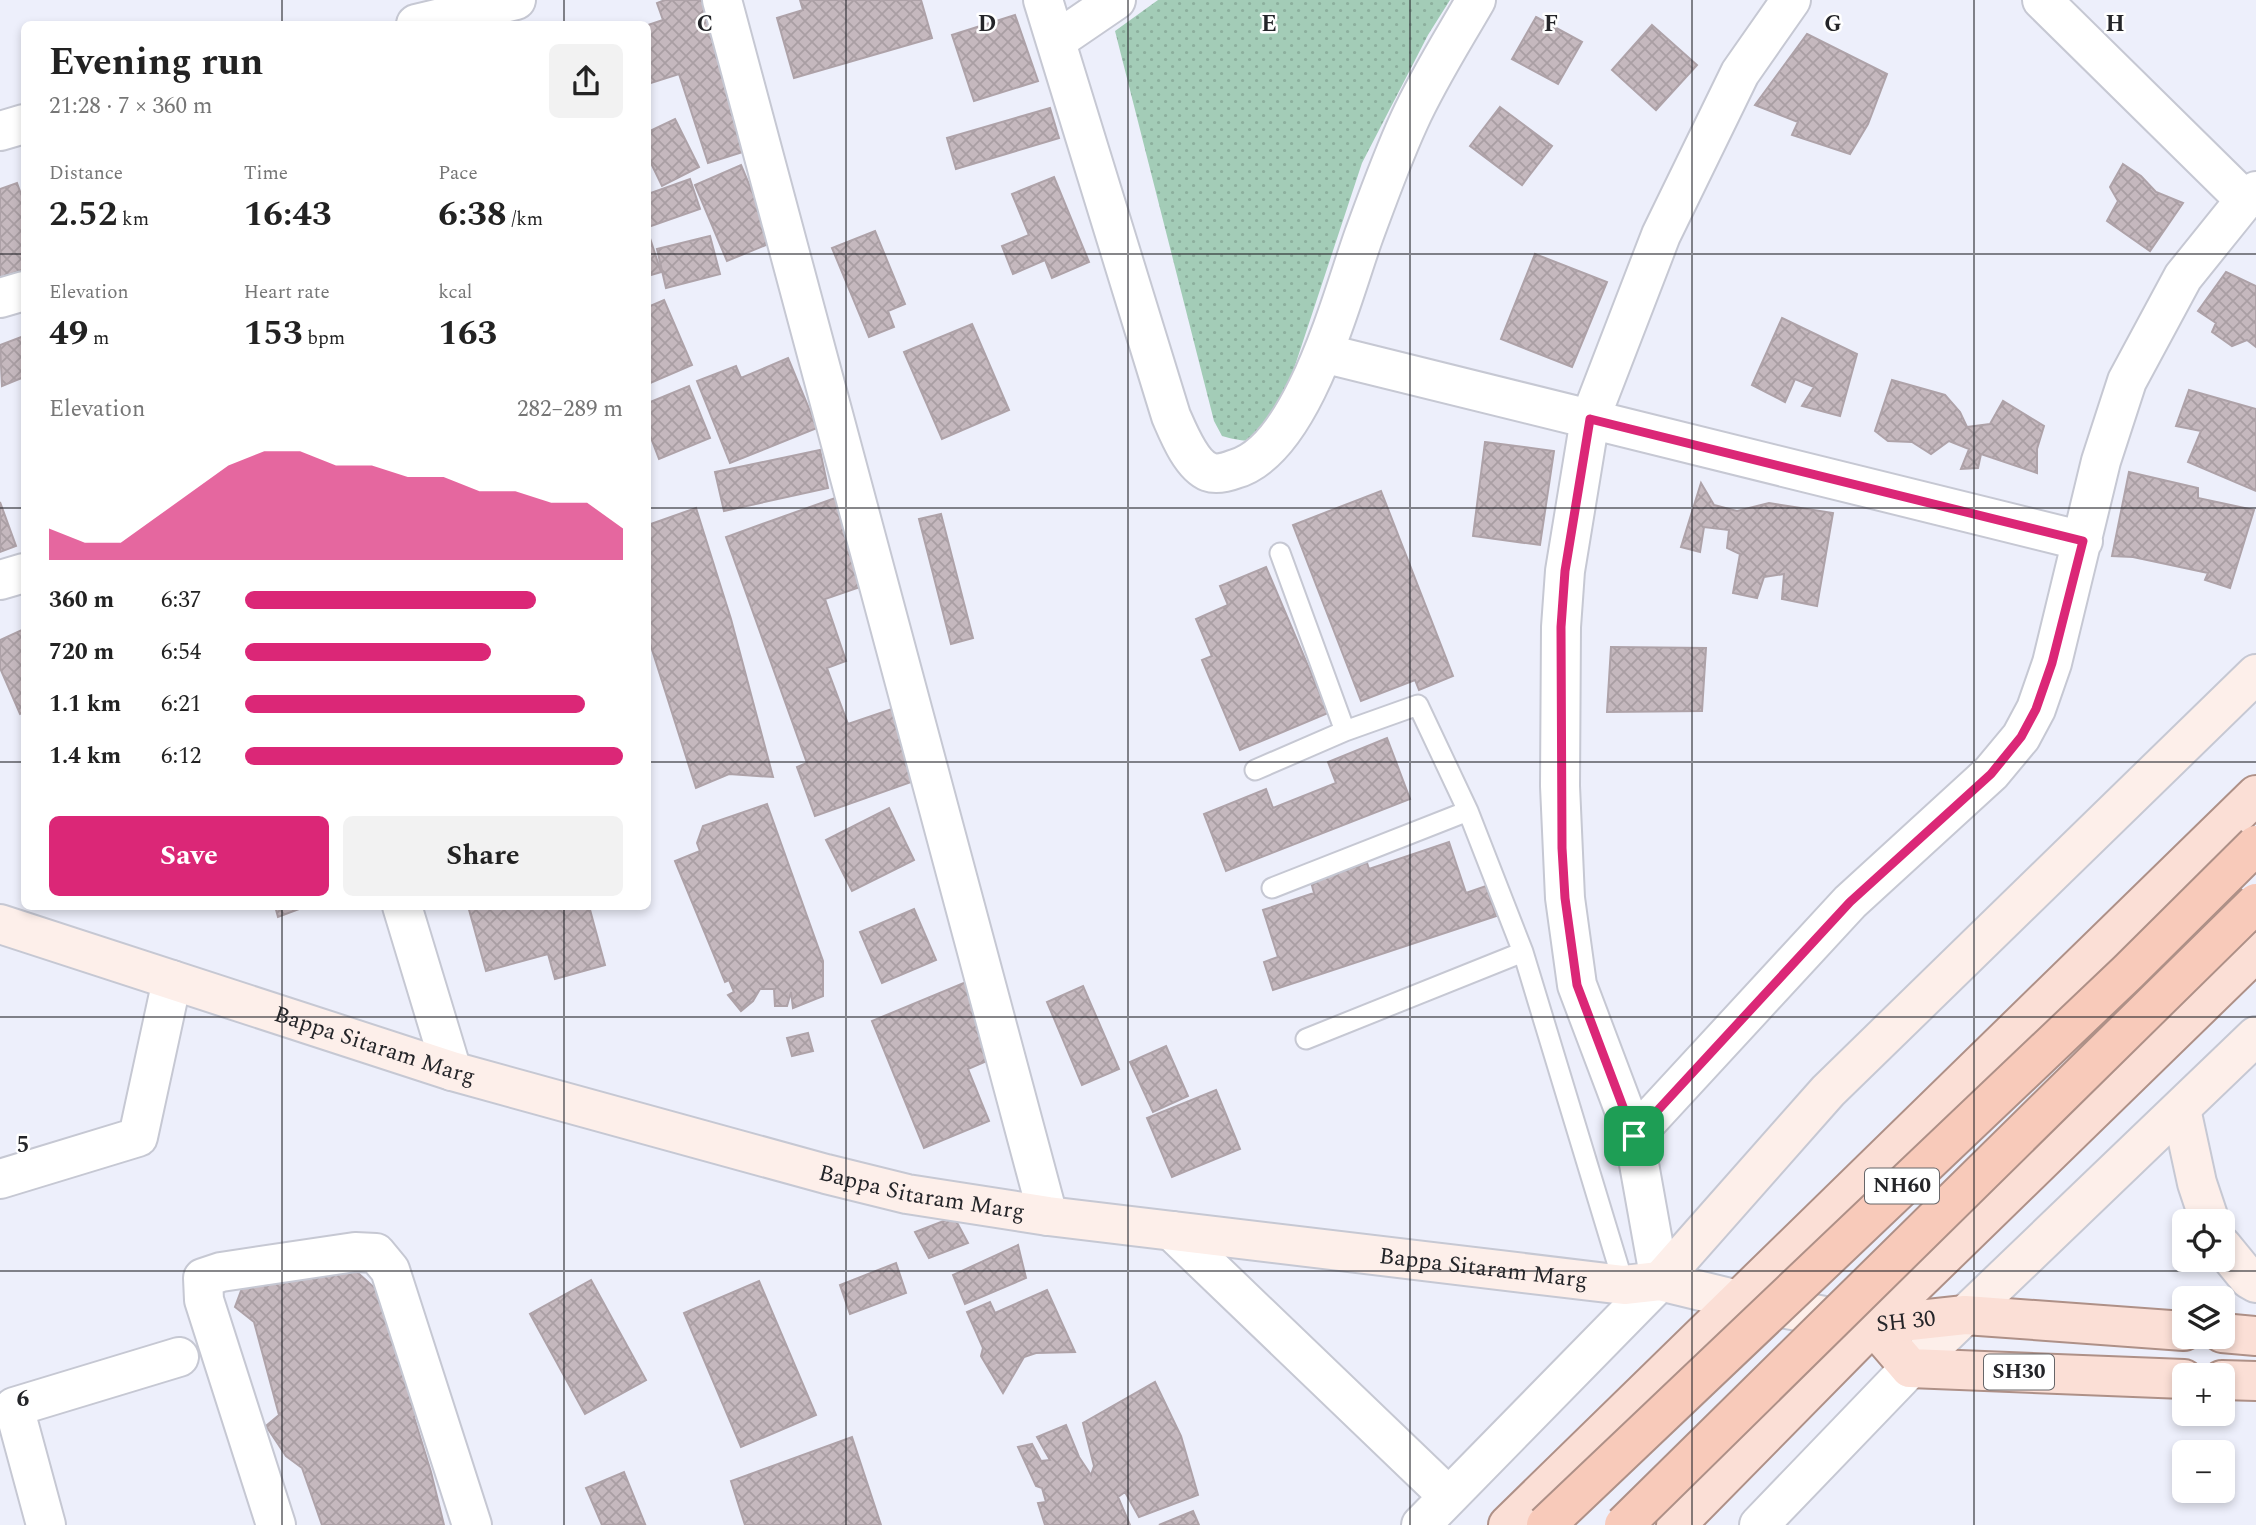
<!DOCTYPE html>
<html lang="en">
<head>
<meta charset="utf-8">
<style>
  body { margin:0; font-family:Spectral,serif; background:#f2f2f2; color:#222; height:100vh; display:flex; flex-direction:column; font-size:26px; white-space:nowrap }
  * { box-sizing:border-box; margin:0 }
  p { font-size:23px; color:#767676 }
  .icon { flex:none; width:38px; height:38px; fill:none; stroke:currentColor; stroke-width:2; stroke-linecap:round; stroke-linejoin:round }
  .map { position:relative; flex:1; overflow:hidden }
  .details { position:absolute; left:21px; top:21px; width:630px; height:889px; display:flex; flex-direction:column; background:#fff; border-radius:10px; box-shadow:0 4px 10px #0003 }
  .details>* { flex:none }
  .controls { position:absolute; left:2172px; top:1209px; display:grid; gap:14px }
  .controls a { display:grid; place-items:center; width:63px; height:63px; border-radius:10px; background:#fff; box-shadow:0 4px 10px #0003; font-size:35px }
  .pin { position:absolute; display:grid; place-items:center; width:60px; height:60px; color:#fff; margin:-30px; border-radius:14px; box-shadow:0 4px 10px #0006 }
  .round { display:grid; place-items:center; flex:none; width:74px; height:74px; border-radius:10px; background:#f2f2f2 }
  .head { display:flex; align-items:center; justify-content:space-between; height:119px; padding:0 28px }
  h1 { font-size:38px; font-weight:700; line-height:52px }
  .figures { display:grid; grid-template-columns:repeat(3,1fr); gap:10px; height:119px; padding:7px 28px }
  .figures div { display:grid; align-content:center }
  .figures b { font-size:35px; font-weight:700 }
  .figures small { font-size:19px; font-weight:400 }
  .figures p { font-size:19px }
  .chart { height:196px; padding:14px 28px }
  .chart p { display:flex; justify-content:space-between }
  .chart svg { width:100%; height:126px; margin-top:7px; fill:#db2777; opacity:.7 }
  .button { display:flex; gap:14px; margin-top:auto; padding:14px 28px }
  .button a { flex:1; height:80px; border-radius:10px; background:#db2777; color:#fff; font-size:28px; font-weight:700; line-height:80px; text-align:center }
  .button a+a { background:#f2f2f2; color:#222 }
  ul { padding:0 28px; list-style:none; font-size:23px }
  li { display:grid; grid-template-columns:112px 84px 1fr; align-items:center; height:52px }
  li i { height:18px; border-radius:9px; background:#db2777 }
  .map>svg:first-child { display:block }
  .grass { fill:url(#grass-dots) }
  .building { fill:url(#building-cross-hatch); stroke:#aea2a8; stroke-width:2 }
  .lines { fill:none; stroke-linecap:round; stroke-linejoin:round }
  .lane-casing { stroke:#c6c8d3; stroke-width:23 }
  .street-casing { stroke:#c6c8d3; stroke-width:42 }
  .secondary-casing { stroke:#c6c8d3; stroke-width:42 }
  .primary-casing { stroke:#ae9087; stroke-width:42 }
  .lane { stroke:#fff; stroke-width:19 }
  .street { stroke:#fff; stroke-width:38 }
  .secondary { stroke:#fdefea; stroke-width:38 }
  .primary { stroke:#fbdfd6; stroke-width:38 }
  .highway-bridge-casing { stroke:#ae9087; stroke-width:42; stroke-linecap:butt }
  .highway-bridge { stroke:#f8caba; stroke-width:38 }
  .route-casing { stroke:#fff; stroke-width:14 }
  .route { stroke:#db2777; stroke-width:9 }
  .grid { fill:none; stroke:#242529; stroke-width:2; stroke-opacity:0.55 }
  .labels { text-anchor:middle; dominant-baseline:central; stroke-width:5; stroke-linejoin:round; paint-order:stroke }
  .shield { fill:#fff; stroke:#666669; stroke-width:2 }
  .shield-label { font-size:21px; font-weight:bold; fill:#242529 }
  .street-label { font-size:23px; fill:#242529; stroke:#fff }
  .grid-label { font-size:23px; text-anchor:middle; font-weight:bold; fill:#242529; stroke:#fff; stroke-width:5; stroke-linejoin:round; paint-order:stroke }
</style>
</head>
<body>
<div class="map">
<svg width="2256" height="1525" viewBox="0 0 2256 1525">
  <defs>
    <pattern id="grass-dots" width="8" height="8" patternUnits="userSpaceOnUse" patternTransform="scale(1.75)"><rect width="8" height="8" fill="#a3ccb7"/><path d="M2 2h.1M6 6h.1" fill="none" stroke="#8caf9d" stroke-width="1.8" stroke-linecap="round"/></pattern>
    <pattern id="building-cross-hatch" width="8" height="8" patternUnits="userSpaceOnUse" patternTransform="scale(1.75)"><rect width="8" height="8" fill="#c5b8be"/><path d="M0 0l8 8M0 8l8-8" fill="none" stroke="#a99ea3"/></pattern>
  </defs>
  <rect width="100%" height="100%" fill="#edeffb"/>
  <path class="grass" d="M1158 0H1450L1428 35 1362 163 1277 420C1258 443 1251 444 1222 436L1214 421 1115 31Z"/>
  <path class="building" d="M665 0H706L755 148 708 163 679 74 648 84V25L663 20 657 3Z
    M800 0H921L932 38 794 78 777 18 803 10Z
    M1015 15 1038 81 974 101 952 35Z
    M1536 17 1582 42 1558 84 1512 59Z
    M1652 25 1697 65 1656 110 1612 70Z
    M1807 34 1887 74 1868 124 1850 154 1792 135 1798 122 1755 105Z
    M1500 107 1552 146 1522 185 1470 146Z
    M1050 108 1059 138 956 169 947 138Z
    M675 119 699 167 662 186 648 157V132Z
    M2123 164 2141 176 2156 192 2183 203 2150 251 2107 221 2118 201 2110 187Z
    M741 165 773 242 727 261 695 185Z
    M1054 177 1089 262 1052 278 1045 260 1013 274 1002 246 1029 235 1012 194Z
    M690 179 700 209 648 227V194Z
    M17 183 21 194 24 192V269L0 278V189Z
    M875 231 905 304 888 311 894 327 869 337 832 248Z
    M648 232 661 272 648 276Z
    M710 236 720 274 666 288 657 249Z
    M1535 254 1607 282 1572 367 1501 339Z
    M2226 272 2256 286V347L2247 340 2232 346 2212 332 2216 323 2198 311Z
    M664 300 692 365 648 384V307Z
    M1782 318 1857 354 1840 416 1802 406 1814 387 1795 379 1785 402 1752 385Z
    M972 324 1009 410 942 439 904 352Z
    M24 336V377L2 386 0 345Z
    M788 358 817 428 730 463 697 381 736 366 741 378Z
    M1892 380 1945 395 1960 412 1967 427 1990 424 2003 401 2044 426 2037 449V473L1981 454 1978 468 1961 469 1969 449 1949 441 1931 454 1912 442 1888 441 1875 431Z
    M689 386 710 438 659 459 648 430V403Z
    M2189 390 2256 409V491L2188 462 2201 431 2176 426Z
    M1485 442 1554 451 1540 545 1473 536Z
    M820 450 828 488 724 511 715 472Z
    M2129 472 2198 488V498L2254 510 2230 588 2205 580 2208 573 2133 557 2112 556Z
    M1701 483 1714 505 1737 511 1769 503 1833 513 1817 606 1782 599 1784 574 1764 577 1757 598 1733 593 1740 554 1727 548 1729 530 1704 527 1700 552 1681 547Z
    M1381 491 1453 676 1419 690 1415 680 1361 701 1293 525Z
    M838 497 869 584 825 599 846 661 827 668 848 724 892 709 917 780 815 816 797 767 807 763 726 537Z
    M0 502 16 546 0 552Z
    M696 508 731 619 773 777 729 774 696 788 648 637V525Z
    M941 514 973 638 951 644 919 519Z
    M1266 567 1328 713 1240 750 1202 660 1212 656 1196 619 1228 605 1220 586Z
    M24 629V712L20 714 0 668V640Z
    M1611 647 1706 648 1702 711 1607 712Z
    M1387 738 1410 799 1226 871 1204 814 1266 789 1273 808 1336 783 1328 762Z
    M767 804 823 961V996L793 1008 791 992 787 1006H775L774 989H760L753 1001 741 1011 728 995 734 992 729 980 725 982 675 861 700 851 697 843 703 826Z
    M889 808 914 860 852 891 826 840Z
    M1449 842 1466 893 1486 886 1496 916 1273 990 1264 962 1278 957 1263 910 1314 893 1311 882 1367 863 1369 869Z
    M275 906H307L278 917Z
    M468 906H589L605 965 555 979 548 954 486 971Z
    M914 909 936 960 882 983 860 932Z
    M966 982 996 1057 968 1069 989 1121 924 1148 872 1021Z
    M1083 986 1119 1069 1082 1085 1047 1002Z
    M808 1033 813 1051 792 1056 787 1038Z
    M1166 1046 1188 1096 1153 1112 1130 1062Z
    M1216 1090 1240 1149 1172 1177 1147 1118Z
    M954 1217 968 1243 929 1258 915 1232Z
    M1018 1245 1026 1278 965 1304 953 1275Z
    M896 1263 906 1293 850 1314 840 1285Z
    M348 1264 377 1290 426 1411 414 1417 431 1472 444 1525H322L302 1468 286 1456 266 1426 279 1415 254 1322 235 1307 244 1283Z
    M591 1280 646 1380 585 1414 530 1314Z
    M759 1281 816 1415 741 1447 684 1313Z
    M1047 1290 1075 1352 1036 1353 1024 1357 1003 1393 981 1356 983 1348 967 1312 990 1302 995 1313Z
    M1155 1382 1181 1436 1198 1495 1139 1517 1125 1492 1118 1497 1130 1525H1045L1038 1503 1046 1502 1042 1488 1036 1486 1018 1447 1032 1444 1041 1461 1050 1460 1037 1437 1066 1425 1079 1457 1091 1475 1094 1466 1083 1423Z
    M852 1437 881 1525H745L731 1481Z
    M624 1472 645 1524 602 1525 586 1488Z
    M1193 1511 1199 1525H1159Z"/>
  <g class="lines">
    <defs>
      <path id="lane" d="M1280 553 1345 731
        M1255 770 1345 731 1418 705 1468 811
        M1272 888 1468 811 1523 952 1624 1285
        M1306 1039 1523 952"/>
      <path id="street" d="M722 0 1048 1216
        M1043 0 1171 416C1178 432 1191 465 1209 472 1217 475 1227 472 1235 469 1303 450 1342 296 1364 235 1378 197 1392 158 1409 121 1428 79 1453 40 1476 0
        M2042 0 2245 200 2256 191
        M416 24 516 0
        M1056 41 1116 0
        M0 131 24 124
        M0 298 24 291
        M1323 353 2083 541
        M0 580 24 573
        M402 906 452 1071
        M1634 1136 1850 902 1991 773 2021 737 2036 709 2052 663 2101 461 2127 381 2183 277 2245 200
        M0 1179 138 1137 172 980
        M1172 1231 1448 1496
        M46 1525 14 1407 179 1357
        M276 1525 204 1300 203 1278 221 1272 355 1252 376 1253 390 1270 472 1525
        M1421 1525 1660 1281 1634 1136 1577 985 1565 898 1560 786 1561 627 1565 571 1590 419 1661 235 1740 73 1791 0
        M1759 1525 1910 1368"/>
      <g id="secondary">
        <path id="s1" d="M0 924 452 1071 826 1174 907 1194 1048 1216 1624 1285 1660 1281 1738 1300 1862 1323"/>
        <path d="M2181 1109 2197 1183 2210 1222"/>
        <path d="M2222 1246 2249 1279 2256 1283"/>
        <path d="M1660 1281 1828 1091 2256 674"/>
        <path d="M1910 1368 2256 1036"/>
      </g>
      <g id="primary">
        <path d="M1873 1325 1910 1368 2184 1379"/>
        <path id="s2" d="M1873 1325 1965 1315 2184 1331"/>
        <path d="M2222 1333 2256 1336"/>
        <path d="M2222 1380 2256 1381"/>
        <path d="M1508 1525 2256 795"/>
        <path d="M1676 1525 1873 1325 2256 952"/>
      </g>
    </defs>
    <use href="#lane" class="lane-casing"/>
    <use href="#street" class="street-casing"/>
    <use href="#secondary" class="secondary-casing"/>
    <use href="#primary" class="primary-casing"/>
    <use href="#lane" class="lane"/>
    <use href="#street" class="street"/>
    <use href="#secondary" class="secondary"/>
    <use href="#primary" class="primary"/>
    <defs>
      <path id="highway-bridge" d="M1546 1525 2128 972 2256 845
        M1624 1525 2256 903"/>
    </defs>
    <use href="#highway-bridge" class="highway-bridge-casing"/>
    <use href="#highway-bridge" class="highway-bridge"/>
  </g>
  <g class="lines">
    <defs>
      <path id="route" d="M1590 419 2083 541 2052 663 2036 709 2021 737 1991 774 1850 902 1634 1136 1577 985 1565 898 1562 848 1561 627 1565 571Z"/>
    </defs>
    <use href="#route" class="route-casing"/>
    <use href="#route" class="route"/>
  </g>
  <path class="grid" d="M282 0V24M564 0V24M846 0V1525M1128 0V1525M1410 0V1525M1692 0V1525M1974 0V1525M0 254H24M648 254H2256M0 508H24M648 508H2256M0 762H24M648 762H2256M282 906V1525M564 906V1525M0 1017H2256M0 1271H2256"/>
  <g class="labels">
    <g class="shield">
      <rect x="1865" y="1168.5" width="74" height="35" rx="5"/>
      <rect x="1984" y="1354.5" width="70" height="35" rx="5"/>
    </g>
    <g class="shield-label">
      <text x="1902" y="1186">NH60</text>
      <text x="2019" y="1372">SH30</text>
    </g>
    <g class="street-label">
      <text stroke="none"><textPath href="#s1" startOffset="394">Bappa Sitaram Marg</textPath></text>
      <text stroke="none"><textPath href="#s1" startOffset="961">Bappa Sitaram Marg</textPath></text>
      <text stroke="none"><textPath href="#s1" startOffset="1528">Bappa Sitaram Marg</textPath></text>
      <text stroke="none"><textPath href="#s2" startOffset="33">SH 30</textPath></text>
    </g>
  </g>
  <g class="grid-label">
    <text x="705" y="31">C</text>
    <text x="987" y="31">D</text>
    <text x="1269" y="31">E</text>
    <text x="1551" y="31">F</text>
    <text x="1833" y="31">G</text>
    <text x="2115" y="31">H</text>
    <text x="23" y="1152">5</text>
    <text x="23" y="1406">6</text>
  </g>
</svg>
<div class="controls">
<a><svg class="icon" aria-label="locate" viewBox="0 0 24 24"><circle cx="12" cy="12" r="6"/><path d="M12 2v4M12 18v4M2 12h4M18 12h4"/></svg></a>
<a><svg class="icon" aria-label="layers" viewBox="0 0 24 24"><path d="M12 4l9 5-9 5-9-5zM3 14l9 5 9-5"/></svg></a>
<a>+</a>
<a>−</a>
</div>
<div class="pin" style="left:1634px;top:1136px;background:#1e9e55"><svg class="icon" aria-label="arrive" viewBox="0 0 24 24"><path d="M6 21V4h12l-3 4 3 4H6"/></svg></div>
<section class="details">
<div class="head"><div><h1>Evening run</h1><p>21:28 · 7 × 360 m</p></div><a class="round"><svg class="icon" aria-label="share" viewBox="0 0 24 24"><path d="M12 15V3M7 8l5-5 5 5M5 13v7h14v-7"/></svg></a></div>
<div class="figures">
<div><p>Distance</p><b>2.52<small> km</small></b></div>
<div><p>Time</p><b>16:43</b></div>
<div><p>Pace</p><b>6:38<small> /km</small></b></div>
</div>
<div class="figures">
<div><p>Elevation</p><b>49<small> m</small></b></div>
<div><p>Heart rate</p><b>153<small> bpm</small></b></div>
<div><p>kcal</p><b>163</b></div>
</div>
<div class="chart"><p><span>Elevation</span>282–289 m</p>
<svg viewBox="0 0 160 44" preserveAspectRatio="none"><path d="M0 44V33L10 38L20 38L30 29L40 20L50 11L60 6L70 6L80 11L90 11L100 15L110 15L120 20L130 20L140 24L150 24L160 33V44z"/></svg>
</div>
<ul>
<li><b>360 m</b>6:37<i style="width:77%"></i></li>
<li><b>720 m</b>6:54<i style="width:65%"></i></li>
<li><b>1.1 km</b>6:21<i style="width:90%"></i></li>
<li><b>1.4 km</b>6:12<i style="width:100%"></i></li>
</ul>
<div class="button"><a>Save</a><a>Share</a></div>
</section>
</div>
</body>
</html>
